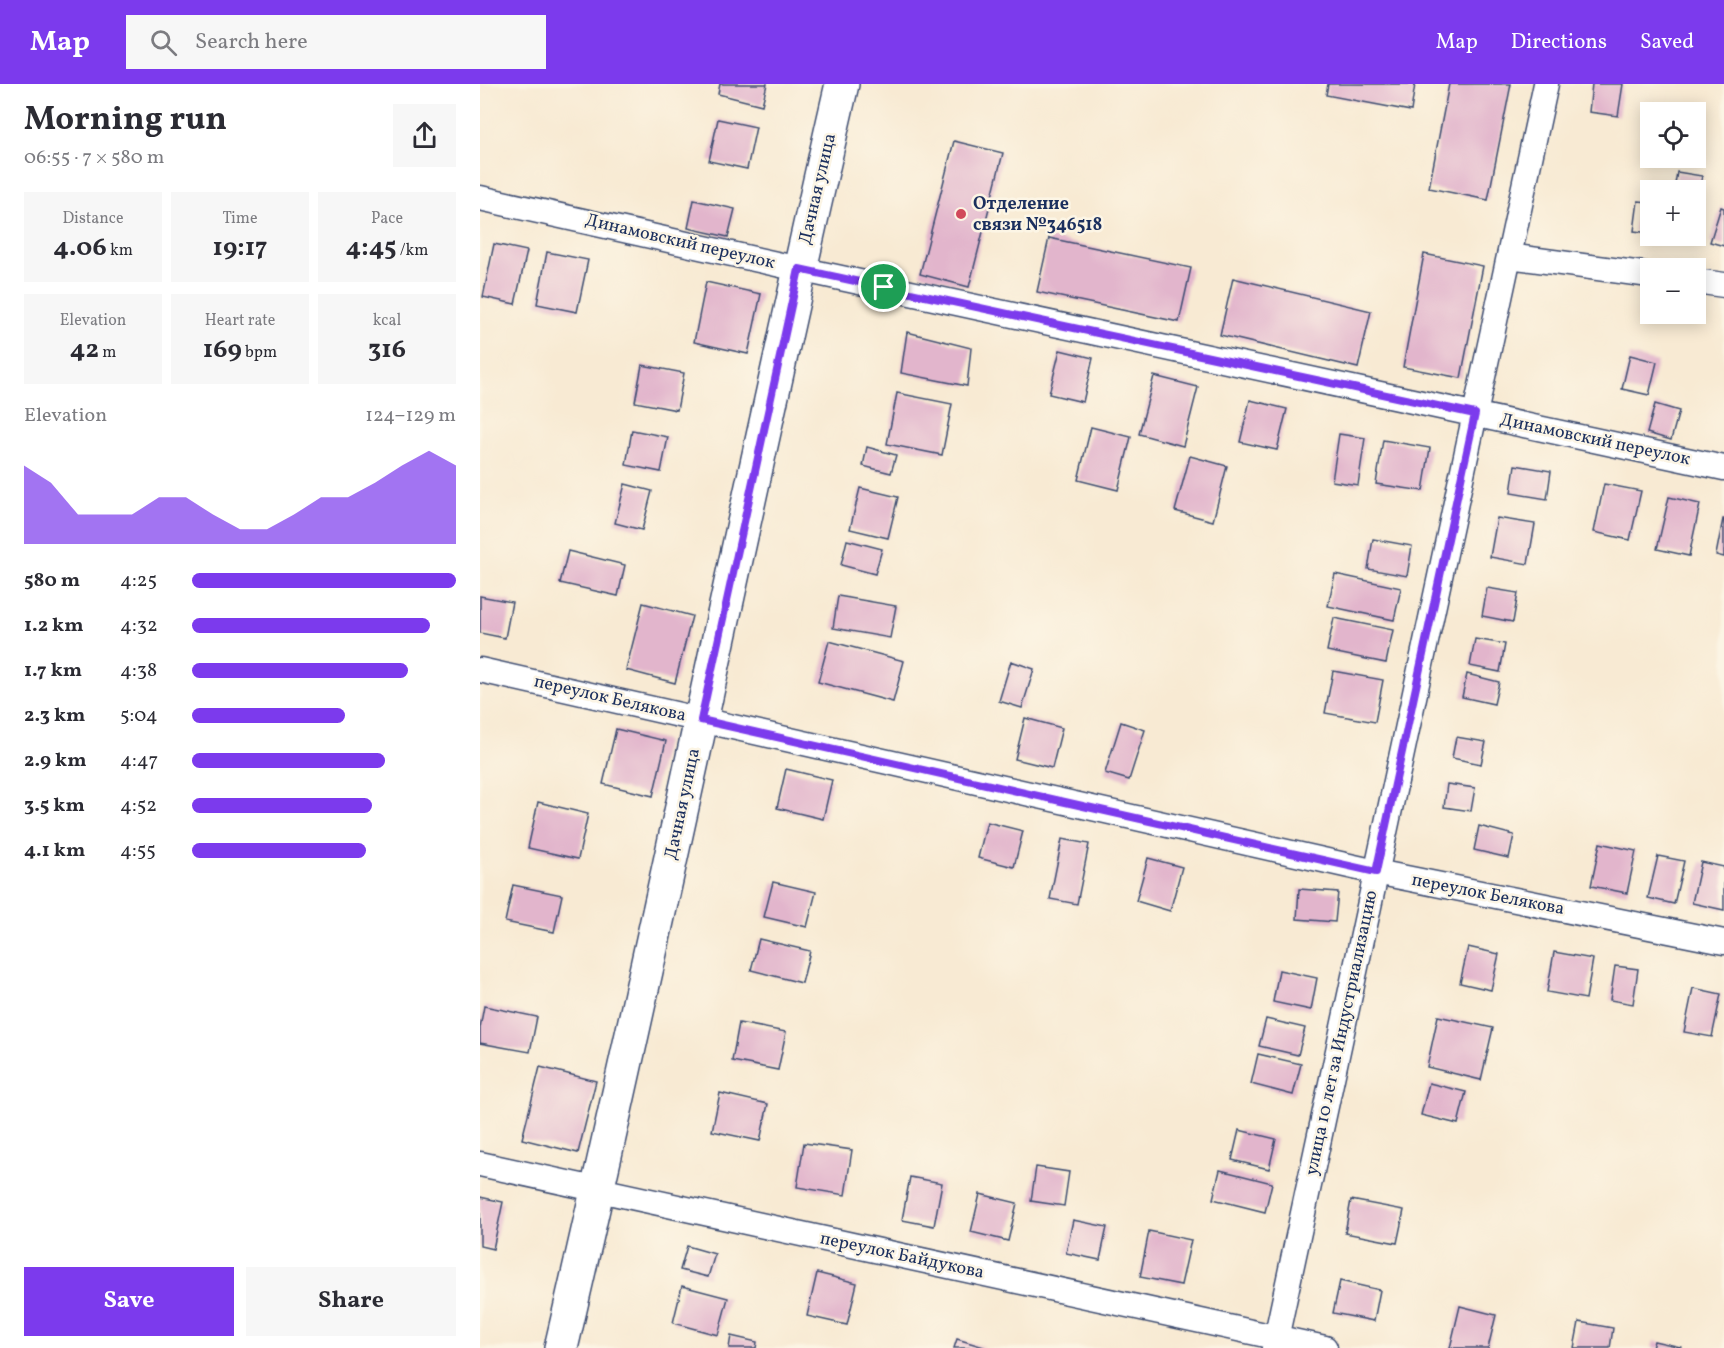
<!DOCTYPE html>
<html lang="en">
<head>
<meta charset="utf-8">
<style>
  body { margin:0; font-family:Vollkorn,serif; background:#f7f7f7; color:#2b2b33; height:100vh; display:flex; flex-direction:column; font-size:22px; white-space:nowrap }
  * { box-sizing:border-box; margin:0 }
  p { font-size:20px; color:#7c7c81 }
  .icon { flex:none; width:33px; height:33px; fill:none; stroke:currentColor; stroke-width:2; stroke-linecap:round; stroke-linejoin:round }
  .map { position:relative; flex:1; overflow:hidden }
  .drawer { display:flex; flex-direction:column; background:#fff; width:480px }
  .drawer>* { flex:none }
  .tools { position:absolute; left:1160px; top:18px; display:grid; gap:12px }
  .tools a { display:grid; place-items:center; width:66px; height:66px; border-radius:0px; background:#fff; box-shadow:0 3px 15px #0003; font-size:30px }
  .pin { position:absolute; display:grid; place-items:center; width:51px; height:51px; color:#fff; margin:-26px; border:3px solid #fff; border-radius:50%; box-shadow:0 2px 6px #0007 }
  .round { display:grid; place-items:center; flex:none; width:63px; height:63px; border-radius:0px; background:#f7f7f7 }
  .overview { display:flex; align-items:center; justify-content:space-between; height:102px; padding:0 24px }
  h1 { font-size:33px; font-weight:700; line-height:45px }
  .stats { display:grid; grid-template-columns:repeat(3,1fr); gap:9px; height:102px; padding:6px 24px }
  .stats div { display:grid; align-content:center; border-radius:0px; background:#f7f7f7; text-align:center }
  .stats b { font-size:26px; font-weight:700 }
  .stats small { font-size:16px; font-weight:400 }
  .stats p { font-size:16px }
  .chart { height:168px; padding:12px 24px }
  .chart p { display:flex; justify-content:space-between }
  .chart svg { width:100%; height:108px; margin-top:6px; fill:#7c3aed; opacity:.7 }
  .cta { display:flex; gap:12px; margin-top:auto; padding:12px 24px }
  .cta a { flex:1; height:69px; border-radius:0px; background:#7c3aed; color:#fff; font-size:24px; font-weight:700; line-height:69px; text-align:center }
  .cta a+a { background:#f7f7f7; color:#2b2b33 }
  ul { padding:0 24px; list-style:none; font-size:20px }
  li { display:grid; grid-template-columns:96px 72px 1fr; align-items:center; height:45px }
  li i { height:15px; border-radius:8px; background:#7c3aed }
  header { display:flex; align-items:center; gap:36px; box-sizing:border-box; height:84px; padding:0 30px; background:#7c3aed; color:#fff }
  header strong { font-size:28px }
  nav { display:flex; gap:33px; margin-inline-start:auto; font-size:21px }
  .search { width:420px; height:54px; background:#f7f7f7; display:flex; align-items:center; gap:15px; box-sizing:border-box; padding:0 21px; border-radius:0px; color:#7c7c81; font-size:22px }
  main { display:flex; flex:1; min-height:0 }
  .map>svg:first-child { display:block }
  .building { fill:#e2b5cc }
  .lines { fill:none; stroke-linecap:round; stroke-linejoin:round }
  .street-casing { stroke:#3c4b70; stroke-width:27 }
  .secondary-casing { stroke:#3c4b70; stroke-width:36 }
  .street { stroke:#fff; stroke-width:24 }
  .secondary { stroke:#fff; stroke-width:33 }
  .route-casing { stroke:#fff; stroke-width:12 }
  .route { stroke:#7c3aed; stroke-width:8 }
  .poi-dot { fill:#d1495b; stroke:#fcf5e5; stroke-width:2 }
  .labels { text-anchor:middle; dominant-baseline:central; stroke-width:5; stroke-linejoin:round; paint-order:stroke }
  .street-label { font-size:18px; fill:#1b2f5e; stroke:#fcf5e5 }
  .poi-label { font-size:18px; font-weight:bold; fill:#1b2f5e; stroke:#fcf5e5; text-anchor:start }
</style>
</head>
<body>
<header>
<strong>Map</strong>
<div class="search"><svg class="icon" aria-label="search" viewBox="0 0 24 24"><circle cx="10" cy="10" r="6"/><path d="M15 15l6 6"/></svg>Search here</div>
<nav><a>Map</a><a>Directions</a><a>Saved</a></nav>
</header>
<main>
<section class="drawer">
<div class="overview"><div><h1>Morning run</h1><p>06:55 · 7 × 580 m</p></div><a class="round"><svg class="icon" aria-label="share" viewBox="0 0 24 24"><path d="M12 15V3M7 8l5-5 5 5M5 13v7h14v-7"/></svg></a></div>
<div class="stats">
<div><p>Distance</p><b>4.06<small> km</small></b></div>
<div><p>Time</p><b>19:17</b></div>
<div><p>Pace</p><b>4:45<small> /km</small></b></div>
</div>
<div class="stats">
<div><p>Elevation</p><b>42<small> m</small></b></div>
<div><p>Heart rate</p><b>169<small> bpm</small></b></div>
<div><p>kcal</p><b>316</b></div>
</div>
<div class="chart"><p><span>Elevation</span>124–129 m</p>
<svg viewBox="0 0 160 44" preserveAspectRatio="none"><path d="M0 44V12L10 19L20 32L30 32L40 32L50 25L60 25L70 32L80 38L90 38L100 32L110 25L120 25L130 19L140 12L150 6L160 12V44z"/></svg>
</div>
<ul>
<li><b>580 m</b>4:25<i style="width:100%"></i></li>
<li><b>1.2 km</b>4:32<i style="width:90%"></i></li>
<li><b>1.7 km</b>4:38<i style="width:82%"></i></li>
<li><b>2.3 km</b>5:04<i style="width:58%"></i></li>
<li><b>2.9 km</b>4:47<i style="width:73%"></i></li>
<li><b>3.5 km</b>4:52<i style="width:68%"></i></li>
<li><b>4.1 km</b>4:55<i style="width:66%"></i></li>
</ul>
<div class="cta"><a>Save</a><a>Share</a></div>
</section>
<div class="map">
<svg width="1244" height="1264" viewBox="0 0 1244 1264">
  <rect width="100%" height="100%" fill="#fcf5e5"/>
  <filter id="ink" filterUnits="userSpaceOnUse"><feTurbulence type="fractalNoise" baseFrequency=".0167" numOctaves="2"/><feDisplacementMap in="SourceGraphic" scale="12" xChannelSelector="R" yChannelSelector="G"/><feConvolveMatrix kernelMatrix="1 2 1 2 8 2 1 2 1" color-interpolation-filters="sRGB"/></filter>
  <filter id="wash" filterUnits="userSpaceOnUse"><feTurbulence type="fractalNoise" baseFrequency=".008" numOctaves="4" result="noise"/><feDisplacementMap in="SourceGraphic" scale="24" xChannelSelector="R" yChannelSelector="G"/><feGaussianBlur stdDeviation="1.35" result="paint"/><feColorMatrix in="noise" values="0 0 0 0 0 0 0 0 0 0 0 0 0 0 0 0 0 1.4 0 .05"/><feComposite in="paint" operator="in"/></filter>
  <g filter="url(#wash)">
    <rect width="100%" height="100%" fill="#f8ead3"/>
    <g id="blocks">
      <path class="building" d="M240 0H287L282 21 238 10Z
        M848 0H935L931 27 846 11Z
        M969 0H1031L1008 116 949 104Z
        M1112 0H1143L1138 32 1109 28Z
        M238 35 276 43 267 85 229 77Z
        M474 57 523 69 489 203 440 190Z
        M1197 88 1222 92 1217 118 1215 117V106H1194Z
        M214 116 255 125 248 153 208 144Z
        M1158 117 1170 118V149L1154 147Z
        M1241 123 1244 124V162L1230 158Z
        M569 154 711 184 699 238 557 208Z
        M14 160 47 167 35 220 3 213Z
        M67 168 108 176 97 228 57 220Z
        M944 170 1003 182 981 294 923 283Z
        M753 194 891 227 878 284 740 251Z
        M226 198 281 210 268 270 214 258Z
        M427 248 491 264 487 302 421 289Z
        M580 266 613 274 603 318 569 310Z
        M1150 271 1177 278 1169 311 1142 305Z
        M162 281 204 289 197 326 155 318Z
        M674 292 718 303 703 362 659 350Z
        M417 309 472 320 462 371 407 360Z
        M770 316 807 325 797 366 760 358Z
        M1175 320 1199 327 1191 356 1167 349Z
        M611 343 651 353 638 406 598 396Z
        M152 346 188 353 181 388 146 381Z
        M859 350 885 354 878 401 852 397Z
        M903 356 950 364 943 407 896 400Z
        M387 363 416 371 411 389 383 382Z
        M710 372 747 382 733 437 695 427Z
        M1035 381 1071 387 1067 415 1031 409Z
        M145 400 172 407 162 446 135 439Z
        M1124 400 1161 407 1150 456 1114 448Z
        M380 404 418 413 408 454 370 445Z
        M1189 413 1220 420 1209 472 1177 465Z
        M1017 434 1055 440 1048 480 1010 473Z
        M1243 435H1244V473L1236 471Z
        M893 455 932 462 927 492 888 485Z
        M367 456 402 465 395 490 361 481Z
        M88 467 145 481 138 512 80 499Z
        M855 490 921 504 914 536 848 522Z
        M1007 504 1038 509 1033 538 1002 532Z
        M0 512 32 518 25 554 0 549Z
        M358 512 416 522 410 554 353 544Z
        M163 519 212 532 195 599 146 586Z
        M854 534 913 546 906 579 847 567Z
        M995 555 1025 560 1020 588 990 582Z
        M349 557 424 577 413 618 338 598Z
        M531 577 554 585 542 624 519 617Z
        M853 587 903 596 895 638 845 629Z
        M987 590 1019 598 1014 620 982 613Z
        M545 634 582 644 572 684 535 675Z
        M641 638 665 646 649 696 625 689Z
        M136 645 186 657 173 712 123 700Z
        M976 653 1006 658 1001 680 972 674Z
        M306 685 352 696 343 735 297 724Z
        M967 700 995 704 991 727 964 723Z
        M58 718 108 730 98 775 48 764Z
        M507 738 543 747 534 783 498 774Z
        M999 742 1034 751 1029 774 994 766Z
        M582 755 609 760 597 820 570 815Z
        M1120 759 1156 767 1147 809 1111 802Z
        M1178 772 1204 777 1194 820 1168 814Z
        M668 774 702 783 690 827 656 817Z
        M1221 778 1244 783V826L1212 819Z
        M293 798 336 808 327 843 284 833Z
        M33 801 82 811 74 848 25 838Z
        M819 805 858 808 855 838 817 835Z
        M279 855 330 867 322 899 271 886Z
        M988 863 1019 870 1011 906 980 899Z
        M1074 868 1113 875 1106 915 1067 908Z
        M1135 882 1158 885 1153 920 1130 916Z
        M799 886 837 894 831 926 793 918Z
        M1213 904 1241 910 1232 953 1204 948Z
        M4 922 57 933 50 968 0 959V944Z
        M958 932 1013 944 1001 996 947 983Z
        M786 935 825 944 818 971 779 962Z
        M259 939 306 948 298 986 252 977Z
        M778 970 821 980 813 1011 771 1000Z
        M60 983 116 997 98 1069 42 1055Z
        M949 999 986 1008 978 1040 941 1031Z
        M240 1009 288 1020 280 1057 232 1047Z
        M759 1046 796 1055 789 1085 752 1076Z
        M324 1059 372 1066 365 1111 317 1103Z
        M556 1083 589 1088 584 1122 551 1117Z
        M740 1086 792 1099 785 1128 733 1115Z
        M430 1093 462 1099 454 1142 422 1136Z
        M500 1110 537 1119 528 1157 491 1148Z
        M0 1113 23 1118 13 1165 0 1162Z
        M871 1116 924 1126 917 1159 865 1149Z
        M593 1136 627 1143 620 1176 586 1169Z
        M669 1147 711 1156 701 1201 660 1193Z
        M207 1162 235 1170 228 1193 200 1186Z
        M337 1189 377 1199 367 1241 327 1232Z
        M860 1197 900 1206 894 1237 853 1229Z
        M202 1202 248 1214 238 1251 193 1239Z
        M980 1222 1016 1231 1008 1264H970Z
        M1099 1238 1133 1244 1130 1264H1094Z
        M251 1252 277 1258 276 1264H249Z
        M477 1255 504 1263V1264H474Z
        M1174 1257 1201 1263V1264H1172Z"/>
    </g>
  </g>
  <g filter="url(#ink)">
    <use href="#blocks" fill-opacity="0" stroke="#3c4b70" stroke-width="1.5"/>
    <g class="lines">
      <defs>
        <path id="street" d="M0 114 319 185 1244 384
          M1029 172 1170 191
          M1215 197 1244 201
          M0 586 896 788 1244 858
          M0 1080 845 1264
          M794 1264 1066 0"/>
        <path id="secondary" d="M81 1264C179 844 265 420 362 0"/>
      </defs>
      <use href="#street" class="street-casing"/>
      <use href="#secondary" class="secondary-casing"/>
      <use href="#street" class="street"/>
      <use href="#secondary" class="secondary"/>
    </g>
  </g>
  <g class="lines" filter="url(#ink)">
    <defs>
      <path id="route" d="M319 185 995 330 896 788 221 636Z"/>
    </defs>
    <use href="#route" class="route-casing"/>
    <use href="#route" class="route"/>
  </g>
  <circle class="poi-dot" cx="481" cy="130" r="6"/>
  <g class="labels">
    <g class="street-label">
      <text transform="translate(338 105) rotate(-77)">Дачная улица</text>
      <text transform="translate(200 158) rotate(13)">Динамовский переулок</text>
      <text transform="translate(1115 356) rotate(12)">Динамовский переулок</text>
      <text transform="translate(130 615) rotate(13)">переулок Белякова</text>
      <text transform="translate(203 720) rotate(-78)">Дачная улица</text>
      <text transform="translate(1008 811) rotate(11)">переулок Белякова</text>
      <text transform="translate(862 949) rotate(-78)">улица 10 лет за Индустриализацию</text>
      <text transform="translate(422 1172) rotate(12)">переулок Байдукова</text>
    </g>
    <g class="poi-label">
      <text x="493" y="120">Отделение<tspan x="493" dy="21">связи №346518</tspan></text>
    </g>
  </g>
</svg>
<div class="tools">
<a><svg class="icon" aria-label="locate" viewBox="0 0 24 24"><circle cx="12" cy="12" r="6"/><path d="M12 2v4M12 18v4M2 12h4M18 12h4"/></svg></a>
<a>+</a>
<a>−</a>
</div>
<div class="pin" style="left:404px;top:203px;background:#1e9e55"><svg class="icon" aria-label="arrive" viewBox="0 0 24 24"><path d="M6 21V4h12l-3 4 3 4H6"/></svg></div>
</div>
</main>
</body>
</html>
